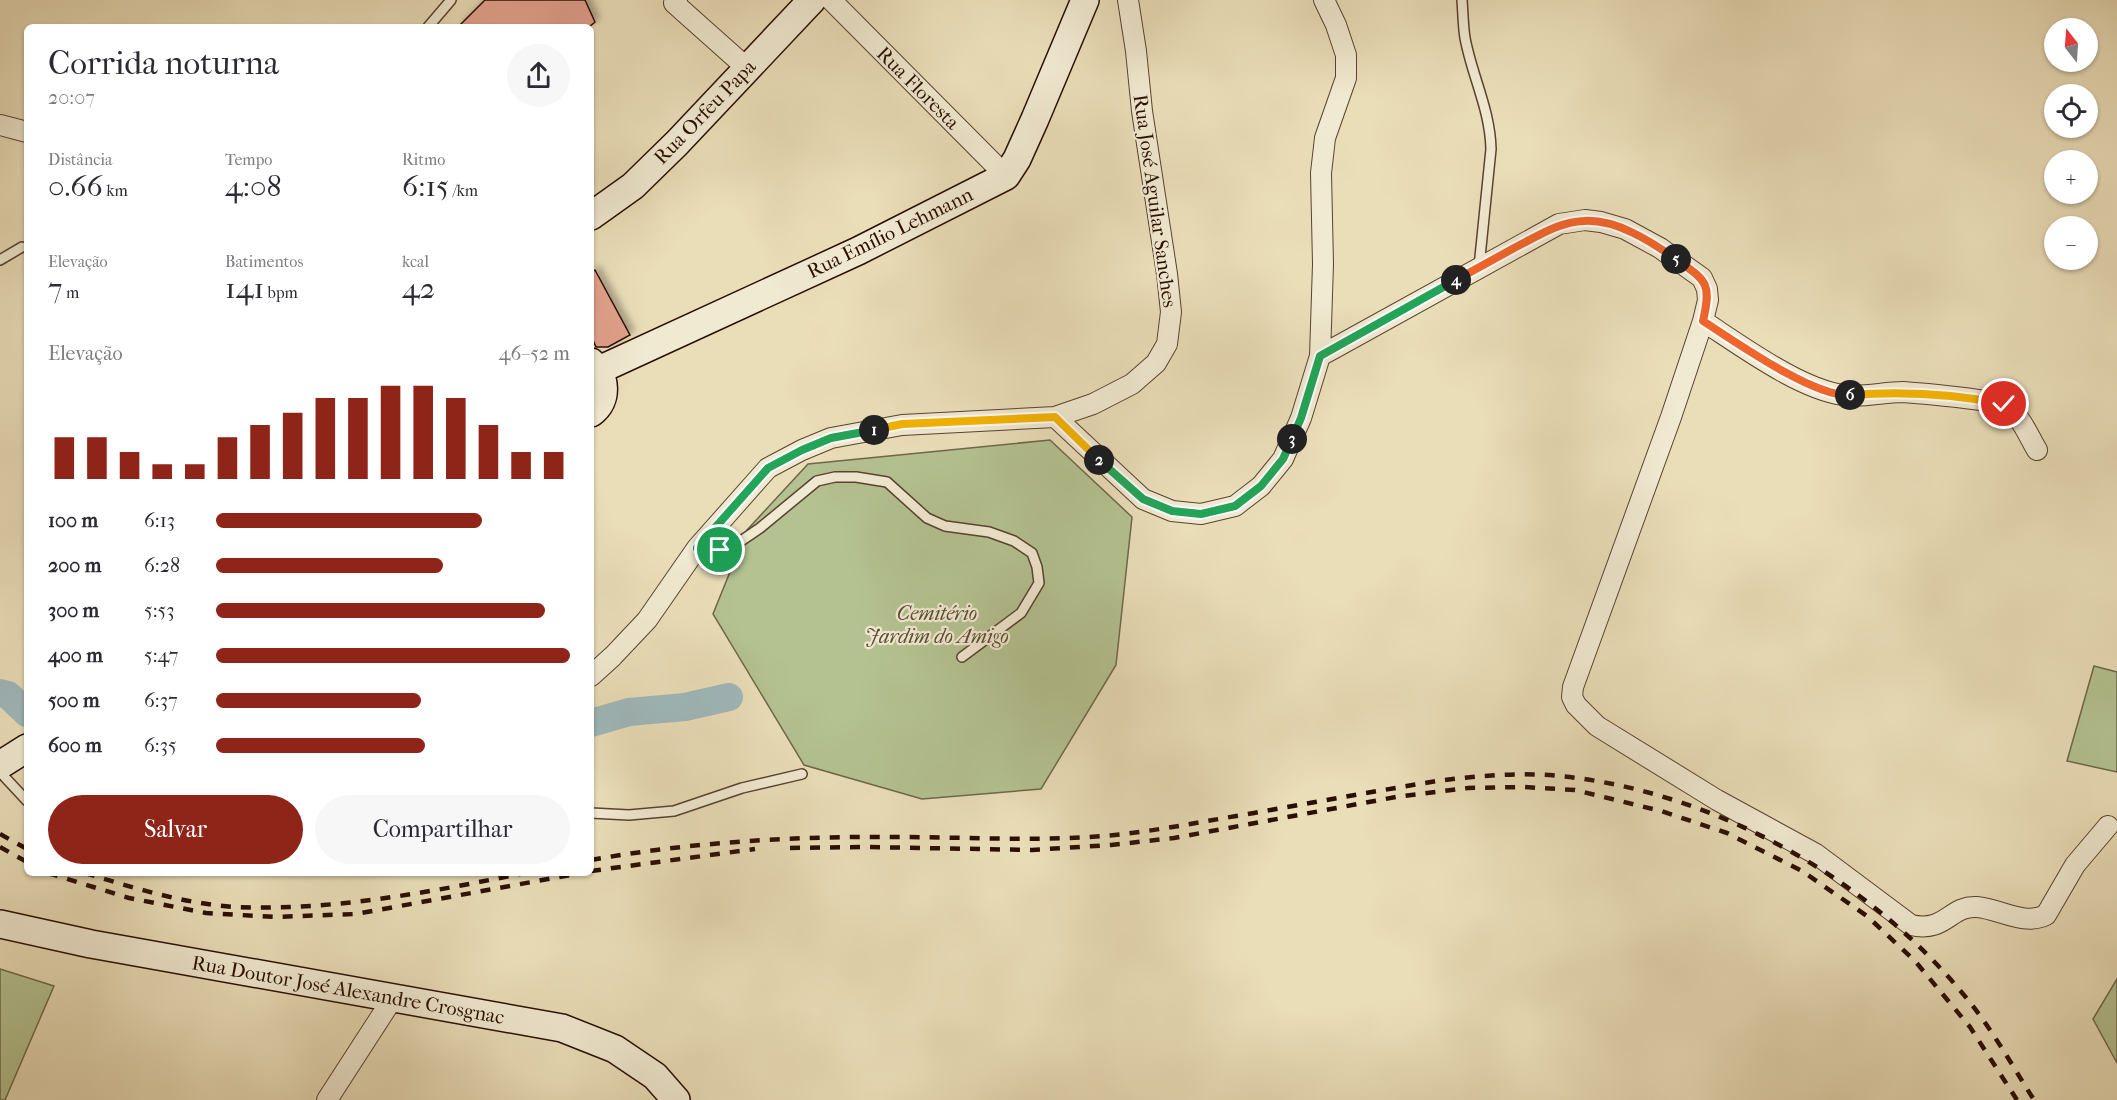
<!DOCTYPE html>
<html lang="pt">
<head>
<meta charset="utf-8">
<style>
  body { margin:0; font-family:"IM FELL French Canon",serif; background:#f7f7f7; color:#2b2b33; height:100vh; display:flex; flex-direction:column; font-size:22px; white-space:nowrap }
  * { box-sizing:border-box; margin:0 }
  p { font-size:20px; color:#7c7c81 }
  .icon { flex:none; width:33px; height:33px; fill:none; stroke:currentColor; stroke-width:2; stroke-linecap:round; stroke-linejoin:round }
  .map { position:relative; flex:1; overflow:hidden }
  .sheet { position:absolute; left:24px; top:24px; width:570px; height:852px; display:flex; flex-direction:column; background:#fff; border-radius:9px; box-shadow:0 2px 4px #0004 }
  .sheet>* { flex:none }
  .needle { width:39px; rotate:343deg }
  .tools { position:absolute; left:2044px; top:18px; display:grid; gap:12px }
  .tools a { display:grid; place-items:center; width:54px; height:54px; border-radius:50%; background:#fff; box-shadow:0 2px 4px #0004; font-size:30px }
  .pin { position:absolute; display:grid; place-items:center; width:51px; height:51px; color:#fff; margin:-26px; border:3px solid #fff; border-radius:50%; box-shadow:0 2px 6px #0007 }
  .km { position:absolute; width:30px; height:30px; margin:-15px; border-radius:50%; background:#222; color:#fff; font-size:16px; line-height:30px; text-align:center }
  .round { display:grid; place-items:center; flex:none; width:63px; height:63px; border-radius:32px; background:#f7f7f7 }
  .overview { display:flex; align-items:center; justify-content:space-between; height:102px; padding:0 24px }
  h1 { font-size:33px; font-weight:600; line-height:45px }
  .stats { display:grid; grid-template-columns:repeat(3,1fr); gap:9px; height:102px; padding:6px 24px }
  .stats div { display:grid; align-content:center }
  .stats b { font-size:30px; font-weight:600 }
  .stats small { font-size:16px; font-weight:400 }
  .stats p { font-size:16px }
  .chart { height:168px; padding:12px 24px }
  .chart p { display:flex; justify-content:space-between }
  .chart svg { width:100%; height:108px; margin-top:6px; stroke:#8f2418; stroke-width:6 }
  .primary-button { display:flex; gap:12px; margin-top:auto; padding:12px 24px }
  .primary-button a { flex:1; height:69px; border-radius:36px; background:#8f2418; color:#fff; font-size:24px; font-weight:600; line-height:69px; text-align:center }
  .primary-button a+a { background:#f7f7f7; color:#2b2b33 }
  ul { padding:0 24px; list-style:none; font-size:20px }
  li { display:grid; grid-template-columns:96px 72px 1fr; align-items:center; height:45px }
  li i { height:15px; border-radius:8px; background:#8f2418 }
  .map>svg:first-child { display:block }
  .green { fill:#b4c291; stroke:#6e684a; stroke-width:1.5 }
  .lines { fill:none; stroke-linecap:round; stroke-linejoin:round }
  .river { stroke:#9fb9bc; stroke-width:28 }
  .building { fill:#e2a18d; stroke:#290e02; stroke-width:1.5; filter:url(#shadow) }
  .lane-casing { stroke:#594230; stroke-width:12 }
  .street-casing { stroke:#594230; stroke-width:22 }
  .secondary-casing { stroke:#290e02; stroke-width:30 }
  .lane { stroke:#f1ead2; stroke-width:9 }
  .street { stroke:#f1ead2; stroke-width:20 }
  .secondary { stroke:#f1ead2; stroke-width:27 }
  .rail { stroke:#290e02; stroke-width:4.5; stroke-dasharray:10 10; stroke-linecap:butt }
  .split-1-casing { stroke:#fff; stroke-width:12 }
  .split-2-casing { stroke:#fff; stroke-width:12 }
  .split-3-casing { stroke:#fff; stroke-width:12 }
  .split-4-casing { stroke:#fff; stroke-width:12 }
  .split-5-casing { stroke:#fff; stroke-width:12 }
  .split-6-casing { stroke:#fff; stroke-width:12 }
  .split-7-casing { stroke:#fff; stroke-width:12 }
  .split-1 { stroke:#22a559; stroke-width:8 }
  .split-2 { stroke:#f5b400; stroke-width:8 }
  .split-3 { stroke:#22a559; stroke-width:8 }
  .split-4 { stroke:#22a559; stroke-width:8 }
  .split-5 { stroke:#f0652b; stroke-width:8 }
  .split-6 { stroke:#f0652b; stroke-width:8 }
  .split-7 { stroke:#f5b400; stroke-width:8 }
  .labels { text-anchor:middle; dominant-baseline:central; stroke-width:4.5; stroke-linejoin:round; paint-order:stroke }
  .street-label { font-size:20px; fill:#290e02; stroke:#f1ead2 }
  .park-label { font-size:20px; font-style:italic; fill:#5a4d34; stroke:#f1ead2 }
</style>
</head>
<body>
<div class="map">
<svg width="2117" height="1100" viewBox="0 0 2117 1100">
  <defs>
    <filter id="shadow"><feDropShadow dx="4.5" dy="-4.5" stdDeviation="3" flood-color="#0004"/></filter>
  </defs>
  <rect width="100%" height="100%" fill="#eadeb9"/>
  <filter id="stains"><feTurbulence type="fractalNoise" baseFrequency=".00333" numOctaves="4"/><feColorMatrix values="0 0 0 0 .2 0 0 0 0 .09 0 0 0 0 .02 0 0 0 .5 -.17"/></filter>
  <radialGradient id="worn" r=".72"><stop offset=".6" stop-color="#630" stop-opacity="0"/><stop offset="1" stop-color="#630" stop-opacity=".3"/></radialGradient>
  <path class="green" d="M1050 440 1132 517 1116 665 1041 789 922 799 804 765 713 614 747 530 808 464Z
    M2094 666 2117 672V772L2067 761Z
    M0 969 54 986 5 1100H0Z
    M2117 979V1063L2093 1019Z"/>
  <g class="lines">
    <path class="river" d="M0 693 8 695 27 713
      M591 723 629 712 685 707 729 697"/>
  </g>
  <path class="building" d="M485 0H585L595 22 589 27H458Z
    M595 270 630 335 608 347H596L591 336V273Z"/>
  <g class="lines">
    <defs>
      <path id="lane" d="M1462 0C1463 12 1463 26 1465 38 1472 76 1490 109 1491 149L1479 267
        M428 27 451 0
        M0 260 22 247
        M697 548 713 552 738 543 760 528 817 481 835 477H856L887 482 927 518 945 526 989 532 1014 541 1032 553 1037 567 1039 583 1021 613 962 657
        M0 772 27 801
        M591 813 629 815 674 811 742 788 802 774"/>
      <path id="street" d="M677 0 674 3 748 69
        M831 0 1006 176
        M0 125 27 132
        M1703 321C1740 345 1801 390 1844 395 1862 398 1884 392 1903 392 1918 393 1998 400 2006 406 2021 416 2028 435 2037 450
        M1320 356 1559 224 1585 220 1601 222 1625 229 1660 248 1702 278 1707 289 1708 300 1703 321 1671 417 1573 687 1572 697 1576 705 1597 726 1717 800 1816 854 1911 925C1946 933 1950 905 1977 907 2000 909 2024 926 2046 915L2075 865 2108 826
        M1055 417 1143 499 1172 511 1201 514 1235 506 1261 486 1283 459 1301 418 1320 356 1323 264 1321 173 1325 138 1346 78V55L1336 25 1324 0
        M591 676 613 656 647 620 697 548 768 468 802 450 831 438 902 425 1055 417 1093 404 1132 384 1156 363 1167 344 1171 312 1167 274 1142 111 1136 51 1128 0
        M327 1100 393 998"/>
      <path id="secondary" d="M591 216 633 186 677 143 812 0
        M591 362C606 376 609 400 591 413
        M599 370 858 251 1006 176 1017 159 1035 119 1085 0
        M0 765 27 748
        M0 924 91 944 562 1028 615 1049 655 1076 676 1100"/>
    </defs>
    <use href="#lane" class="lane-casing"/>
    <use href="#street" class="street-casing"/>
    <use href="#secondary" class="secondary-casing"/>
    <use href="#lane" class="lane"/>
    <use href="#street" class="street"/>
    <use href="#secondary" class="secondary"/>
    <path class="rail" d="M0 834 27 849
      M0 847 27 862
      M790 848 867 847 1032 850 1111 845 1174 838 1396 797 1468 788 1523 787 1575 790 1661 811 1727 833 1802 871 1867 916 1915 961 1970 1027 2017 1100
      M591 860C692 842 796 836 898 837 961 837 1025 841 1088 837 1144 834 1198 822 1254 813 1315 802 1376 791 1437 781 1483 775 1530 771 1577 778 1720 797 1865 878 1958 988 1988 1022 2010 1062 2034 1100
      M591 871 755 849
      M48 873 129 898 206 913 275 917 356 914 581 873
      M85 873C134 888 185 904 236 907 333 911 430 892 525 873"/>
  </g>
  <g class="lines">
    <defs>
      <path id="split-1" d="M720 550 713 552 697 548 768 468 802 450 831 438 874 430"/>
      <path id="split-2" d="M874 430 902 424 1055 417 1099 460"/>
      <path id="split-3" d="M1099 460 1143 499 1172 511 1201 514 1235 506 1261 486 1283 459 1292 439"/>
      <path id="split-4" d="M1292 439 1301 418 1320 356 1456 280"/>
      <path id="split-5" d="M1456 280C1476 269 1496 258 1516 247 1538 236 1558 222 1584 221 1616 219 1650 241 1676 259"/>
      <path id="split-6" d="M1676 259C1706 281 1712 282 1703 321 1734 341 1815 398 1850 395"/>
      <path id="split-7" d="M1850 395C1901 391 1954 394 2004 404"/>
    </defs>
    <use href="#split-1" class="split-1-casing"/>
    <use href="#split-2" class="split-2-casing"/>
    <use href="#split-3" class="split-3-casing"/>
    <use href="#split-4" class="split-4-casing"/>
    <use href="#split-5" class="split-5-casing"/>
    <use href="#split-6" class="split-6-casing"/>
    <use href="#split-7" class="split-7-casing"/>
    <use href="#split-1" class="split-1"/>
    <use href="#split-2" class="split-2"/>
    <use href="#split-3" class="split-3"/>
    <use href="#split-4" class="split-4"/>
    <use href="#split-5" class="split-5"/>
    <use href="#split-6" class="split-6"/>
    <use href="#split-7" class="split-7"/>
  </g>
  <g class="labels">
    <g class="street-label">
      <text transform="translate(918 88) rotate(45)">Rua Floresta</text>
      <text transform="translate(705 112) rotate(-46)">Rua Orfeu Papa</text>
      <text transform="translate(1155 201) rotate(82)">Rua José Aguilar Sanches</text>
      <text transform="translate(890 233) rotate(-26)">Rua Emílio Lehmann</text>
      <text transform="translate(348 990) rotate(10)">Rua Doutor José Alexandre Crosgnac</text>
    </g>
    <g class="park-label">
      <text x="937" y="613">Cemitério<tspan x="937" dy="23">Jardim do Amigo</tspan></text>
    </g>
  </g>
  <rect width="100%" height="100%" filter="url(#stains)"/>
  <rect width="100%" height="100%" fill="url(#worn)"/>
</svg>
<div class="tools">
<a><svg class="needle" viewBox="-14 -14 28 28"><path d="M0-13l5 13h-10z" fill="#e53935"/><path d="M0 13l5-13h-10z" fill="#7c7c81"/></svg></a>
<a><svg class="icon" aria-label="locate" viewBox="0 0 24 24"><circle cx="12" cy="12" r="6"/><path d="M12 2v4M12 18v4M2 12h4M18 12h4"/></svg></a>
<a>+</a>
<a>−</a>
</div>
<div class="pin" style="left:720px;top:550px;background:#1e9e55"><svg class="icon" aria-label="arrive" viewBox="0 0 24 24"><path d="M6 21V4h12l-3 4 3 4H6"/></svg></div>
<div class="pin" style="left:2004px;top:404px;background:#d93025"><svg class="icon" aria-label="check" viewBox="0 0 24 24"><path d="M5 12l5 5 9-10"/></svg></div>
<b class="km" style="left:874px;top:430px">1</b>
<b class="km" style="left:1099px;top:460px">2</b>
<b class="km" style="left:1292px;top:439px">3</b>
<b class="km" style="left:1456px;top:280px">4</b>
<b class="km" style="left:1676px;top:259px">5</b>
<b class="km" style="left:1850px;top:395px">6</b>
<section class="sheet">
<div class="overview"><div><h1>Corrida noturna</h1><p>20:07</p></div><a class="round"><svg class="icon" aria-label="share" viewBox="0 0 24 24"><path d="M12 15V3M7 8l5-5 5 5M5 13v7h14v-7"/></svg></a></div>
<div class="stats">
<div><p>Distância</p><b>0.66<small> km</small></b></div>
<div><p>Tempo</p><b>4:08</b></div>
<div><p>Ritmo</p><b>6:15<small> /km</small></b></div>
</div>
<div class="stats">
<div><p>Elevação</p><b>7<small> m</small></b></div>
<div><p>Batimentos</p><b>141<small> bpm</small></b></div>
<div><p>kcal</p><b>42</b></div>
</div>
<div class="chart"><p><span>Elevação</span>46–52 m</p>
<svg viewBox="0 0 160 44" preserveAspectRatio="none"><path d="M5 44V27M15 44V27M25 44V33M35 44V38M45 44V38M55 44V27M65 44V22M75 44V17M85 44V11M95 44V11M105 44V6M115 44V6M125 44V11M135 44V22M145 44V33M155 44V33"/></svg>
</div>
<ul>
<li><b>100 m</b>6:13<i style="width:75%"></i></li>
<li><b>200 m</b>6:28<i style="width:64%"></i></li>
<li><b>300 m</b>5:53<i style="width:93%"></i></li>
<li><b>400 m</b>5:47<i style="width:100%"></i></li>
<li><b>500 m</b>6:37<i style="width:58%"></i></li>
<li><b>600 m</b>6:35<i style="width:59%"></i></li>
</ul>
<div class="primary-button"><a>Salvar</a><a>Compartilhar</a></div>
</section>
</div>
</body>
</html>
